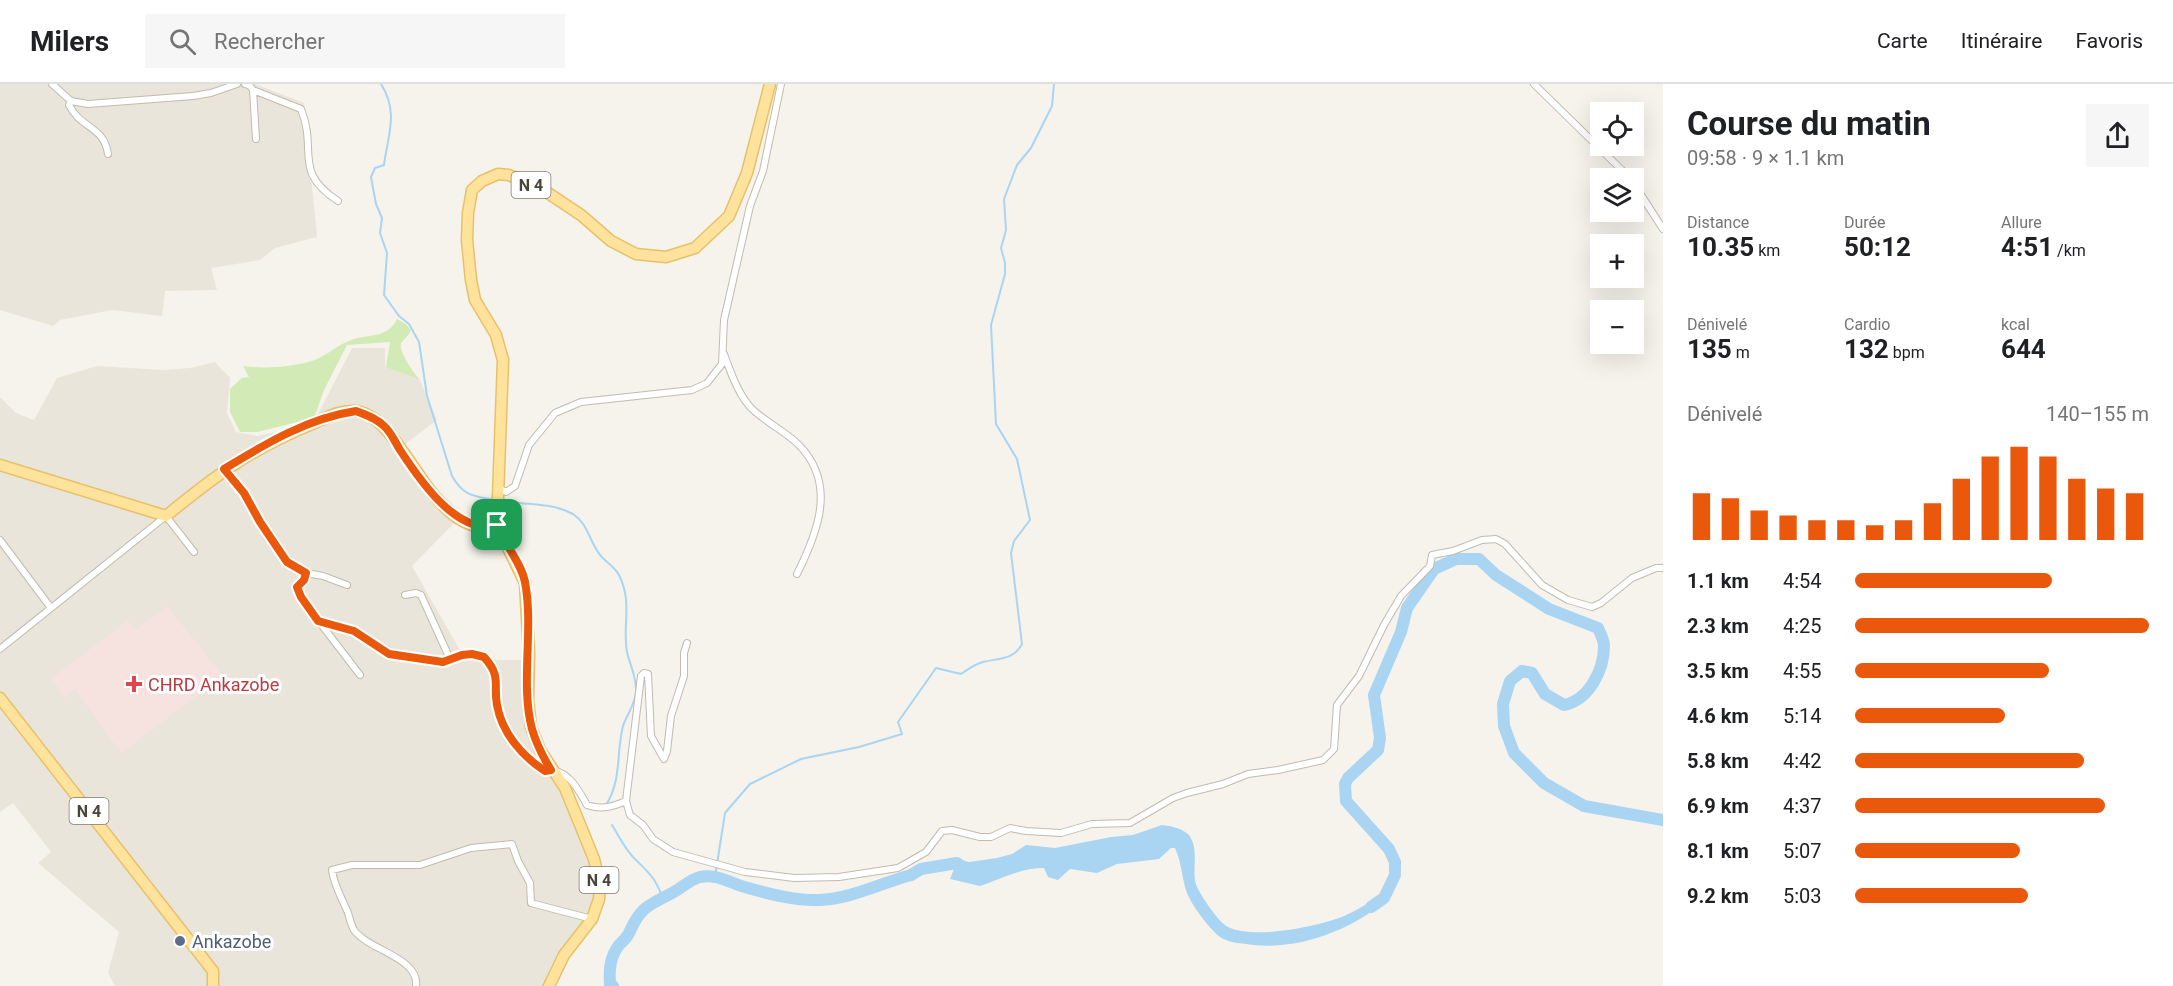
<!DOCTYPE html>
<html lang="fr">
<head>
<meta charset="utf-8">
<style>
  body { margin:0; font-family:Roboto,sans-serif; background:#f6f6f6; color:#202124; height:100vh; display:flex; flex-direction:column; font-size:22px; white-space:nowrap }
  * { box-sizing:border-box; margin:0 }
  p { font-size:20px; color:#757577 }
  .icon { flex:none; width:33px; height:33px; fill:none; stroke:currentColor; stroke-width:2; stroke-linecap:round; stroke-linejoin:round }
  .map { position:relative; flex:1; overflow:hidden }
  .sheet { display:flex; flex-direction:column; background:#fff; width:510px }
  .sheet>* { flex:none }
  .fabs { position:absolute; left:1590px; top:18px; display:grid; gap:12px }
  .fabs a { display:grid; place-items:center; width:54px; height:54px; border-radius:0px; background:#fff; box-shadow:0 6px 24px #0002; font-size:30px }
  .pin { position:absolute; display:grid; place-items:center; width:51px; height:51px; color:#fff; margin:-26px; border-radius:12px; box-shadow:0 3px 9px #0006 }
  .round { display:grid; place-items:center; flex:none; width:63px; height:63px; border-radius:0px; background:#f6f6f6 }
  .headline { display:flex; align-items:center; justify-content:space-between; height:102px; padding:0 24px }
  h1 { font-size:33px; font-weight:700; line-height:45px }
  .figures { display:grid; grid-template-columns:repeat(3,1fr); gap:9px; height:102px; padding:6px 24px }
  .figures div { display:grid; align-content:center }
  .figures b { font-size:26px; font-weight:700 }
  .figures small { font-size:16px; font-weight:400 }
  .figures p { font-size:16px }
  .chart { height:168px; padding:12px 24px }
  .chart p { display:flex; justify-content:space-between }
  .chart svg { width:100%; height:108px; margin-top:6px; stroke:#ea580c; stroke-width:6 }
  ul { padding:0 24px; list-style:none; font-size:20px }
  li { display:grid; grid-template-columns:96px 72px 1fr; align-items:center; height:45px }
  li i { height:15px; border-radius:8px; background:#ea580c }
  header { display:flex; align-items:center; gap:36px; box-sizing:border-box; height:84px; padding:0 30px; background:#fff; border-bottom:2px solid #e0e0e0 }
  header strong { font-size:28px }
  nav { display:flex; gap:33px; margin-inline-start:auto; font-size:21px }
  .search { width:420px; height:54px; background:#f6f6f6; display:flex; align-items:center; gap:15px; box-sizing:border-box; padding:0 21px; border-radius:0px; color:#757577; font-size:22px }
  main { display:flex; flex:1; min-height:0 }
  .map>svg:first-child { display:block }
  .residential { fill:#eae5da }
  .medical { fill:#f6e3e0 }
  .green { fill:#d2eab5 }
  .water { fill:#a9d4f2 }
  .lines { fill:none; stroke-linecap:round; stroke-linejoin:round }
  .stream { stroke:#a9d4f2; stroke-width:2 }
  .river { stroke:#a9d4f2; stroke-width:12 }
  .street-casing { stroke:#c2bbae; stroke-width:8 }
  .primary-casing { stroke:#e6c16a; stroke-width:13 }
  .street { stroke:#fff; stroke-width:6 }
  .primary { stroke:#ffe39c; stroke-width:10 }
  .route-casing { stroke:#fff; stroke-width:12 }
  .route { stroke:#ea580c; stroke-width:8 }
  .health-dot { fill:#e0444e; stroke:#fff; stroke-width:2 }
  .service-dot { fill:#5c6f8a; stroke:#fff; stroke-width:2 }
  .labels { text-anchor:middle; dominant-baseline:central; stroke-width:6; stroke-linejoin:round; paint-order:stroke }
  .shield { fill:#fff; stroke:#817c74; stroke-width:1.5 }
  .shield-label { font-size:16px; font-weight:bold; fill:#4b4439 }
  .health-label { font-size:18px; fill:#be3a42; stroke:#fff; text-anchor:start }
  .service-label { font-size:18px; fill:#4e5e75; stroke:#fff; text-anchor:start }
</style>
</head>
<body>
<header>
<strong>Milers</strong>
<div class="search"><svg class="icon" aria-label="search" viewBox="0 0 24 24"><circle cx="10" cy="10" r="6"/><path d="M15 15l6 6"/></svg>Rechercher</div>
<nav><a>Carte</a><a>Itinéraire</a><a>Favoris</a></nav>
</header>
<main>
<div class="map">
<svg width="1663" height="902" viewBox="0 0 1663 902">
  <rect width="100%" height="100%" fill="#f6f3ec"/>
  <path class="residential" d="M0 0H255L304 19 317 153 275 164 260 176 211 184 217 206 165 207 162 232 112 226 60 236 53 242 0 226Z
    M352 264H385V282L419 294 437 336 404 361 430 398 463 430 412 482 462 570 483 569 496 576H523L532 654 563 709 586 762 597 804 590 833 552 880 544 902H115L108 889 119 848 38 779 51 768 13 719 0 728V313L16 329 34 336 57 294 97 282 163 286 190 284 215 278 230 294 227 329 236 348 257 352 295 344 315 336Z"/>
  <path class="medical" d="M167 522 223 592 121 669 75 605 65 614 52 594 127 537 136 546Z"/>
  <path class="green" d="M397 235 406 240 411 247C409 251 403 256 401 259 398 267 414 289 419 295L386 283 390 258 347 261 324 306 314 334 257 348H240L230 328V305L242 294 249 293 243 282C265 285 291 283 312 277 327 272 339 259 354 255 371 250 388 254 397 235Z"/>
  <path class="water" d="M1162 741C1171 742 1181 744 1188 750 1201 765 1190 787 1197 803 1202 813 1219 839 1228 843 1252 855 1310 844 1336 835 1351 830 1366 820 1381 812L1387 816C1350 847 1295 868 1246 860 1237 859 1228 858 1220 853 1208 843 1193 823 1187 809 1182 796 1182 779 1175 764H1171L1159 775 1117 780 1097 789 1070 785 1058 796 1048 793 1044 784C1019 784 1002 795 980 802L950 795 958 775 969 778 997 774 1012 770 1026 761 1055 764 1111 753 1133 751Z"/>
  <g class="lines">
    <path class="stream" d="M381 0C399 29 388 50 384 81L375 84 371 93 376 120 382 134 380 149 387 169 384 211 399 232 409 240 419 258 427 312 452 392C464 413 474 412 495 416
      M501 417C524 421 551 418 573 430 587 439 589 455 598 468 603 477 614 481 619 491 633 519 622 540 627 568 630 581 637 594 636 608 635 621 627 630 623 642 616 669 622 696 606 721
      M612 741C619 752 625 765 634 774 648 788 656 794 662 813
      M715 793 725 729 750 700 801 675 859 663 902 650 898 638 936 584 961 590C968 585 975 580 983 578 999 574 1014 576 1022 560L1011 469 1014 457 1030 436 1017 375 996 340 991 241 1005 190V179L1001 164 1006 146 1004 115 1017 81 1031 64 1052 22 1054 0"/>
    <path class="river" d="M1371 823 1384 814 1395 791V778L1389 765 1346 717 1345 700 1348 694 1378 666 1380 654 1374 611 1401 548 1407 524 1434 485 1456 475H1479L1496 491 1549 525 1598 544C1600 549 1604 556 1604 562 1604 586 1589 616 1564 621L1545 610 1532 589 1522 587 1510 597 1503 620 1504 642 1514 669 1544 699 1584 722 1663 736
      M613 902 610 900C609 885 610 873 619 861 623 857 628 853 630 847 641 822 650 821 672 809 682 804 689 796 700 793 716 789 732 800 748 804 770 810 796 817 819 816 851 815 881 799 911 791L921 785 957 779 968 787"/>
    <defs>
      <path id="street" d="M52 0 71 17 88 20 193 12 211 9 237 0
        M245 0 249 1 253 6 256 55
        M1534 0 1630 94
        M253 6 301 25C318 67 292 87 338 117
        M71 17 69 21C81 45 104 42 108 70
        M1634 100 1663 145
        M724 270C731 289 738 310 751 324 765 338 785 347 799 361 837 400 818 448 797 490
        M225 385 244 409 260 438 287 478 306 489 304 496 297 503 301 514 360 591
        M499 404 506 408 515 402 529 361 555 329 581 318 692 306 707 299 722 280 724 236 750 122 763 87 781 0
        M0 456 51 524
        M306 489 323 492 347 501
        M405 511 416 509 421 511 450 575
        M318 537 354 547 389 570 443 578 462 571 472 570 484 573C502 594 493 600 497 621 502 649 522 671 545 687 567 683 578 705 587 721 601 726 612 723 626 717L641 592 644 589 648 590 651 652 664 675 667 667 671 632 684 592V569L687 559
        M0 565 166 432 194 468
        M626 717 630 731 643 741 653 755 673 768 745 788 794 794 839 793 898 784 926 768 942 747 952 746 980 753H991L1010 744 1026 747 1061 749 1092 740 1130 739 1173 714 1187 709 1223 700 1248 690 1278 686 1323 676 1334 665 1337 621 1359 592 1384 541 1401 512 1430 482 1432 471 1453 467 1482 456 1496 455 1505 460 1542 501 1568 516 1592 523 1601 519 1632 494 1656 484H1663
        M416 902C420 874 368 866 354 846 351 841 350 835 348 829 342 814 334 802 332 786L352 781H420L471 764 512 760 518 777 530 799 531 819 592 835"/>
      <path id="primary" d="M0 381 166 432C216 391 251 365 312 340 326 334 339 326 355 327 405 331 431 459 497 441
        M0 614 213 887V902
        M549 902 564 871 592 835 599 815 600 801 594 775 565 704 540 666 531 643 528 616 529 569 525 499 497 441 503 276 496 251 475 216 471 196 467 156 468 129 472 106 482 97 498 90 509 91 545 107 581 131 611 157 636 170 666 173 695 164 729 132 747 89 770 0"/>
    </defs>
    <use href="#street" class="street-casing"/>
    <use href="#primary" class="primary-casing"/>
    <use href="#street" class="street"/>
    <use href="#primary" class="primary"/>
  </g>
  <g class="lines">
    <defs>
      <path id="route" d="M356 327C366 331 376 334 384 342 391 348 395 358 400 366 419 395 457 452 497 441 504 460 521 478 525 498 534 545 520 600 532 645 536 659 543 673 551 686L545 687C522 672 502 649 497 621 493 600 502 593 484 573L472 570 462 571 443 578 389 570 354 547 318 537 301 513 297 503 304 496 306 489 287 478 260 438 244 409 224 385C265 360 308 334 356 327Z"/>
    </defs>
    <use href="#route" class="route-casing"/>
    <use href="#route" class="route"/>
  </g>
  <path class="health-dot" d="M131 591h6v6h6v6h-6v6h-6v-6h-6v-6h6z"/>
  <circle class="service-dot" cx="180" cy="857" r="6"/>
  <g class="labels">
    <g class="shield">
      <rect x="511.5" y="88" width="39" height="26" rx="4.5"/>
      <rect x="69.5" y="714" width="39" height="26" rx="4.5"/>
      <rect x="579.5" y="783" width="39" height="26" rx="4.5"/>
    </g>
    <g class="shield-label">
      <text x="531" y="101">N 4</text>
      <text x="89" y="727">N 4</text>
      <text x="599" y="796">N 4</text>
    </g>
    <g class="health-label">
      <text x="148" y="600">CHRD Ankazobe</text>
    </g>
    <g class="service-label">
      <text x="192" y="857">Ankazobe</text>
    </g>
  </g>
</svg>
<div class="fabs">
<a><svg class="icon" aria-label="locate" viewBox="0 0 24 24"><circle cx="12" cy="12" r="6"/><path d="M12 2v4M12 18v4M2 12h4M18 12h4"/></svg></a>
<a><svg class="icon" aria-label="layers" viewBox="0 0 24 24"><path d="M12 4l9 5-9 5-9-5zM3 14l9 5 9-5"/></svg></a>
<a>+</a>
<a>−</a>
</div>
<div class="pin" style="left:497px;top:441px;background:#1e9e55"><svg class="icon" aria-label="arrive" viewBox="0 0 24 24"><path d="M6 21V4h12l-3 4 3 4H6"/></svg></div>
</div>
<section class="sheet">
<div class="headline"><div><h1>Course du matin</h1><p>09:58 · 9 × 1.1 km</p></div><a class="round"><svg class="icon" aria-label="share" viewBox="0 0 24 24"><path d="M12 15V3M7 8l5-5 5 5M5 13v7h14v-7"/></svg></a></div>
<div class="figures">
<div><p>Distance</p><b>10.35<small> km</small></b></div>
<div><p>Durée</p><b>50:12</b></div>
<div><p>Allure</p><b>4:51<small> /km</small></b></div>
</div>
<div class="figures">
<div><p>Dénivelé</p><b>135<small> m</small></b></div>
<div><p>Cardio</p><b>132<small> bpm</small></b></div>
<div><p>kcal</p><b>644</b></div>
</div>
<div class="chart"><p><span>Dénivelé</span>140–155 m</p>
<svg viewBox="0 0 160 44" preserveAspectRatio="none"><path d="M5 44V25M15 44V27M25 44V32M35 44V34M45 44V36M55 44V36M65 44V38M75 44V36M85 44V29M95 44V19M105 44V10M115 44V6M125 44V10M135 44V19M145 44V23M155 44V25"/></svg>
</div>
<ul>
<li><b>1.1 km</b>4:54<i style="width:67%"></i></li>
<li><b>2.3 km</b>4:25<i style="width:100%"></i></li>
<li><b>3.5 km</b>4:55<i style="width:66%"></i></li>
<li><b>4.6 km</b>5:14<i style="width:51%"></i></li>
<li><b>5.8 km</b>4:42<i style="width:78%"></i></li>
<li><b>6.9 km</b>4:37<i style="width:85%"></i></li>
<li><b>8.1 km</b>5:07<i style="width:56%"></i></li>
<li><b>9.2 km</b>5:03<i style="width:59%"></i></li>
</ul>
</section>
</main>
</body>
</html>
